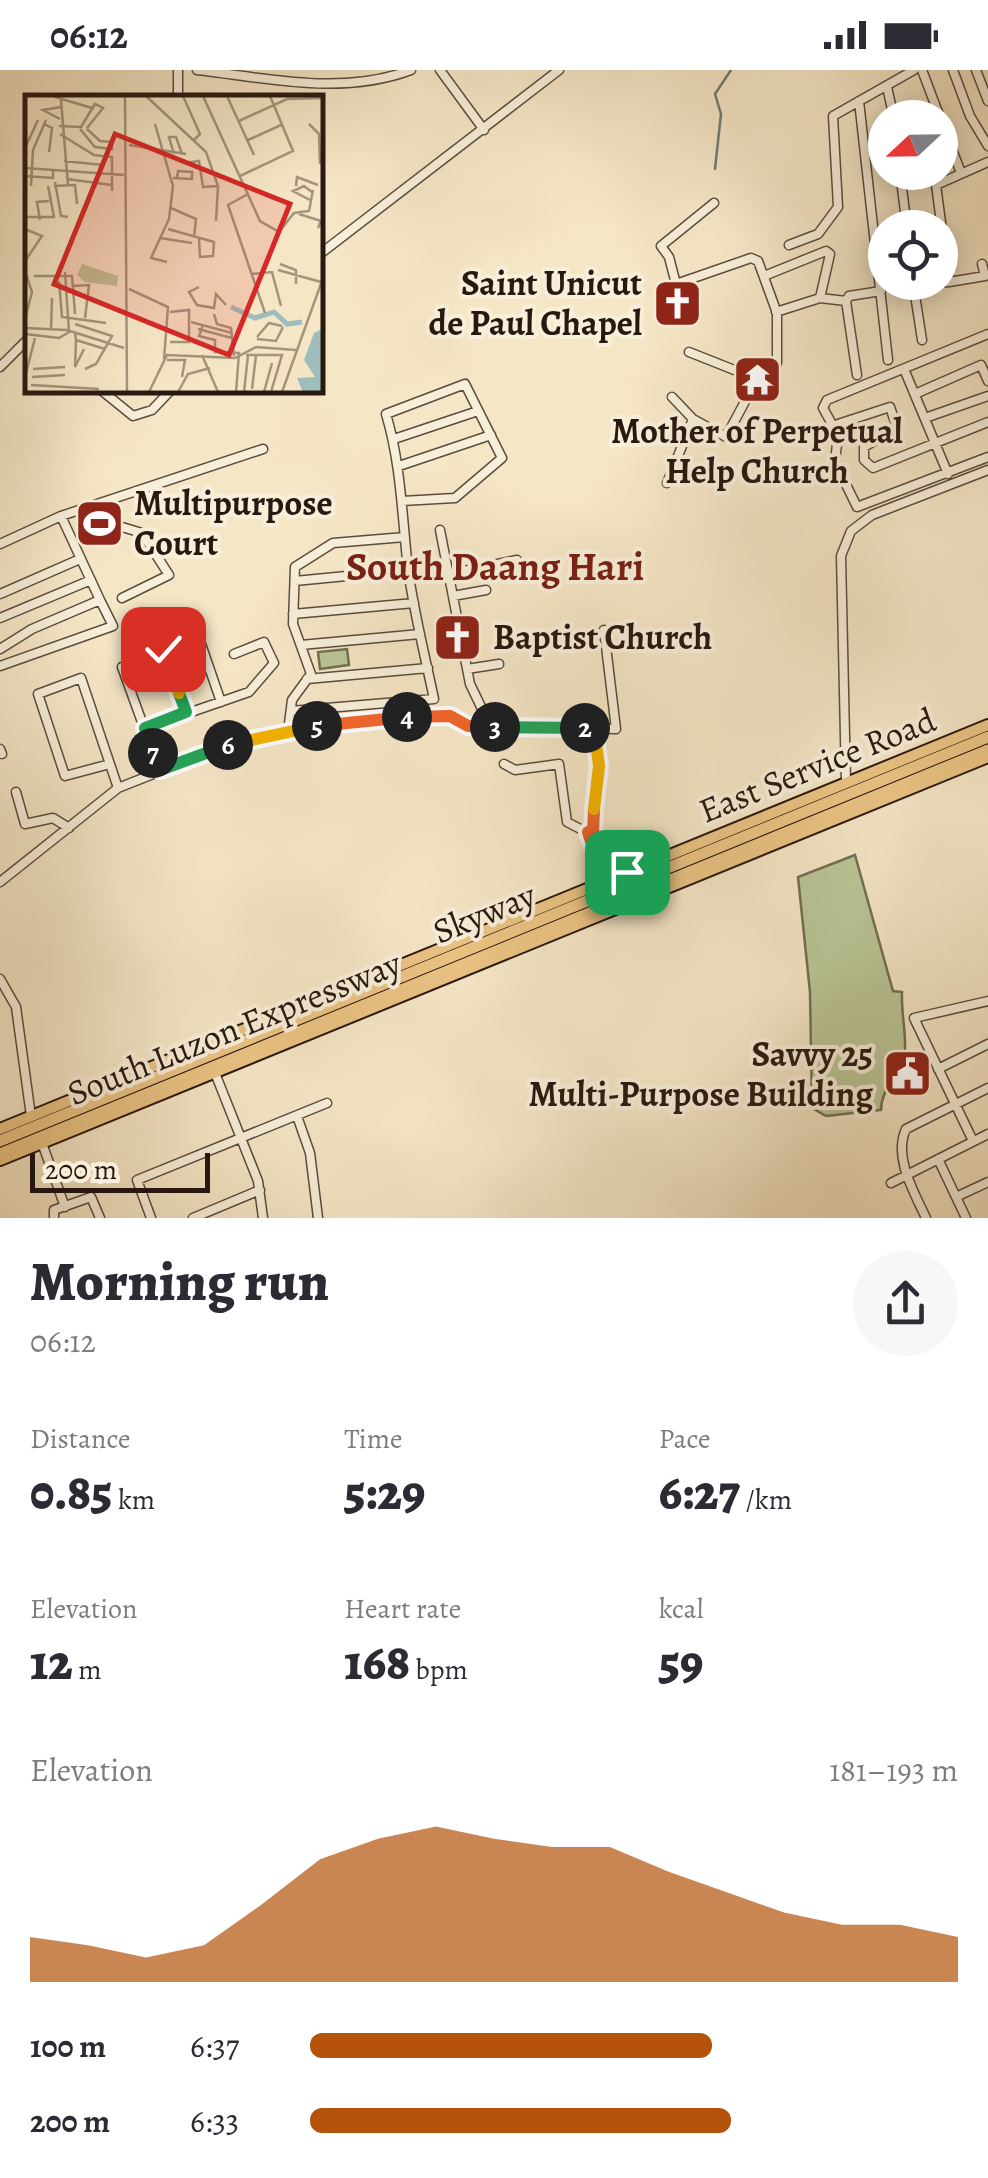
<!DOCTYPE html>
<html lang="en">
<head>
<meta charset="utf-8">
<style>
  body { margin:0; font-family:Alegreya,serif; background:#f7f7f7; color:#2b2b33; height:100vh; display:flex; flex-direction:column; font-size:38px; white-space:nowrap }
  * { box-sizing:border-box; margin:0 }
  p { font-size:32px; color:#7c7c81 }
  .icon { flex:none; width:55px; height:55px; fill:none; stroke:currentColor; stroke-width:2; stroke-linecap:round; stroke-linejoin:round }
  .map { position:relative; height:1148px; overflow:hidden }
  .side { display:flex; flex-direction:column; background:#fff; flex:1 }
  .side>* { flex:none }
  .needle { width:65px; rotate:248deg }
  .tools { position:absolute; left:868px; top:30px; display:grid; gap:20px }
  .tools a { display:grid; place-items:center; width:90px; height:90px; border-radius:50%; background:#fff; box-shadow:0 5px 25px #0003; font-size:50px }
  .scale { position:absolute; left:30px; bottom:25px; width:180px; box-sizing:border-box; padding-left:10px; border:5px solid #281810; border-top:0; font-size:28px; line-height:35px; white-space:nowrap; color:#281810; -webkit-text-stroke:8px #f8efda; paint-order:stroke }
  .pin { position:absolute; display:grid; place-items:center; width:85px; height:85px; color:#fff; margin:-42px; border-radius:20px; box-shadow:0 5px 15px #0006 }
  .km { position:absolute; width:50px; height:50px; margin:-25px; border-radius:50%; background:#222; color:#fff; font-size:28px; line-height:50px; text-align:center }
  .round { display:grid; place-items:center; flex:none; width:105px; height:105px; border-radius:52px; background:#f7f7f7 }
  .overview { display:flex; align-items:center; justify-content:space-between; height:170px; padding:0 30px }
  h1 { font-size:55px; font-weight:800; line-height:75px }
  .stats { display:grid; grid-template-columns:repeat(3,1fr); gap:15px; height:170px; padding:10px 30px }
  .stats div { display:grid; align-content:center }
  .stats b { font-size:50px; font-weight:800 }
  .stats small { font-size:28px; font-weight:400 }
  .stats p { font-size:28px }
  .chart { height:280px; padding:20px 30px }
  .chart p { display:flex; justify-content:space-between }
  .chart svg { width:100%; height:180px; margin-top:10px; fill:#b45309; opacity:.7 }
  ul { padding:0 30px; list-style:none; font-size:32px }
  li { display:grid; grid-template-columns:160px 120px 1fr; align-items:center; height:75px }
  li i { height:25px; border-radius:12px; background:#b45309 }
  .status { display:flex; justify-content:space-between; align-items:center; height:70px; padding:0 50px; background:#fff; direction:ltr }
  .status svg { height:28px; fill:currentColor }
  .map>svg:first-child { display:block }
  .green { fill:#bac697; stroke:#716f54; stroke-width:2.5 }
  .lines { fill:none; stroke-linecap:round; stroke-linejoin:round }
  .stream { stroke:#6f7b78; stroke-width:2.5 }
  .minor-casing { stroke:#5b4c3e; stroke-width:11 }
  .major-casing { stroke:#281810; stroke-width:14 }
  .highway-casing { stroke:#281810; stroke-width:15 }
  .minor { stroke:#f8efda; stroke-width:8 }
  .major { stroke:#eac383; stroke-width:10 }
  .highway { stroke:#eac383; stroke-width:11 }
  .split-1-casing { stroke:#fff; stroke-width:20 }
  .split-2-casing { stroke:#fff; stroke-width:20 }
  .split-3-casing { stroke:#fff; stroke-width:20 }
  .split-4-casing { stroke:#fff; stroke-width:20 }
  .split-5-casing { stroke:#fff; stroke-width:20 }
  .split-6-casing { stroke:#fff; stroke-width:20 }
  .split-7-casing { stroke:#fff; stroke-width:20 }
  .split-8-casing { stroke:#fff; stroke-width:20 }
  .split-9-casing { stroke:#fff; stroke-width:20 }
  .split-1 { stroke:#f0652b; stroke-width:12 }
  .split-2 { stroke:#f5b400; stroke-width:12 }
  .split-3 { stroke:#22a559; stroke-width:12 }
  .split-4 { stroke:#f0652b; stroke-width:12 }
  .split-5 { stroke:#f0652b; stroke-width:12 }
  .split-6 { stroke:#f5b400; stroke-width:12 }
  .split-7 { stroke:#22a559; stroke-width:12 }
  .split-8 { stroke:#22a559; stroke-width:12 }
  .split-9 { stroke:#f5b400; stroke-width:12 }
  .labels { text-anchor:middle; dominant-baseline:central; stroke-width:8; stroke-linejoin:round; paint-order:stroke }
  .poi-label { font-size:35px; font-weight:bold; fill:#281810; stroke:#f8efda; text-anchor:end }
  .street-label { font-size:35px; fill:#281810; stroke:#f8efda }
  .quarter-label { font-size:40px; font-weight:bold; fill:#7a1f14; stroke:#f8efda }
  .inset-river { fill:none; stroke:#9fbdbe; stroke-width:5 }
  .inset-road { fill:none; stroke:#a3947d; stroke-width:2.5 }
  .view { fill:#d62828; fill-opacity:0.15; stroke:#d62828; stroke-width:5 }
  .inset-edge { fill:none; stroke:#281810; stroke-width:5 }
</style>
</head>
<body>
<div class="status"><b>06:12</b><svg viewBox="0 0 49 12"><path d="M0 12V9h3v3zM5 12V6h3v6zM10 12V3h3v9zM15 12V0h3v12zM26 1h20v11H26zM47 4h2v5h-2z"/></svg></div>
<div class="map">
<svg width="988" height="1148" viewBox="0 0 988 1148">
  <rect width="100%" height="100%" fill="#f5e6c6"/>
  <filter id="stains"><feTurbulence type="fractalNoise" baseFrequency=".002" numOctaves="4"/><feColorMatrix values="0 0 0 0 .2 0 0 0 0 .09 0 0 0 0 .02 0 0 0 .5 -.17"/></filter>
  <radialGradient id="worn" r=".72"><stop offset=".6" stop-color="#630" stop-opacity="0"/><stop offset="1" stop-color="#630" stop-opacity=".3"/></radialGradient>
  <path class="green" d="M347 579 349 595 320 599 318 582Z
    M855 785 893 921 902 922C901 941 906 962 905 980 903 1005 881 1016 881 1040L826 1046 812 1038 810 922 798 807Z"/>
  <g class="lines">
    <path class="stream" d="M715 99 721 44 715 24 731 0"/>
    <defs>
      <path id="minor" d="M197 0C268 8 341 26 411 0
        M440 0 484 60
        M922 0 961 103
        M953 0 970 46 988 76
        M976 0 988 31
        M887 17 894 48
        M178 28V0
        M859 31 888 290
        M900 102 907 158
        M789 175 818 164 838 137 833 46 914 0
        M320 184 559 0
        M764 206 826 181 830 184 820 228 776 242
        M913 212 922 270
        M949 212 985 206 982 194
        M881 216 949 212 936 115 988 92
        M820 228 846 231 857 305
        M846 231 849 226 881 221
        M988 264 827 330 823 338 838 365 835 392 857 437 988 387
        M689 282 757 309
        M0 297 28 269
        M904 299 948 404
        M101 320 133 346 152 340 171 320
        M915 324 981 295 988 311
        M672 327 693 349 726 367 757 309 777 293V243L758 191 751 188 676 214 669 187 661 176 714 133
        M925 348 988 326
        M832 356 890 337 897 358 864 377V390L873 398 988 352
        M394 369 478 341
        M399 396 491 365
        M667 413 693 349
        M100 434 112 454 142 463 169 505 122 528
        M61 446 263 379
        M440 460 470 614 484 643 485 657
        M0 474 61 446 100 530 32 559 0 579
        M449 504 517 490
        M295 511 408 500
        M0 524 80 489
        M453 526 486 520
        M293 544 414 533
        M0 548 91 510
        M301 575 420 564
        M0 596 113 556 100 530
        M122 597 159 699
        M467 599 499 594
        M307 609 428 598
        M291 641 434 629C425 586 414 543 408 499 402 446 401 394 386 344L465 314 502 388 455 428 402 431
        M186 642 163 577 191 565 200 571 221 632
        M145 658 249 622 274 593 264 572 234 584
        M288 661 292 630 311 604 293 554 295 497 333 473 405 467
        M0 679 2 684
        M110 694 65 706 38 624 81 608 118 718
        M504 694 515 700 559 694 567 752 588 763
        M846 712 841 486 851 461 872 445 988 400
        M16 722 25 754 53 748 69 758
        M588 763 593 764 599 696 594 658
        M588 763 594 778 618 788 627 802
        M0 812 118 718 219 678 329 653 438 645 468 655 616 659 604 560
        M0 909 16 937 31 1046
        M938 999 988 974
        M215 1003 258 1111 263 1148
        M297 1046 310 1083 318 1148
        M973 1071 914 948 988 931
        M42 1073 65 1137
        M938 1089 966 1148
        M891 1113 988 1064
        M956 1127 988 1112
        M54 1148V1140L91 1127 100 1148
        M151 1148 137 1110 327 1033
        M193 1148 260 1120
        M926 1148C914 1122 893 1087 906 1059L988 1018"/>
      <path id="major" d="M0 1059 988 655
        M0 1090 988 687"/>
      <path id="highway" d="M0 1071 988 667
        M0 1084 988 680"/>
    </defs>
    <use href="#minor" class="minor-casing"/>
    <use href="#major" class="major-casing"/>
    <use href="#highway" class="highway-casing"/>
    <use href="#minor" class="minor"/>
    <use href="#major" class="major"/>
    <use href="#highway" class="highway"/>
  </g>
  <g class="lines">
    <defs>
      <path id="split-1" d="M594 739 593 764 588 762 592 774 618 788 627 802"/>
      <path id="split-2" d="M585 658H594L599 696 594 739"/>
      <path id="split-3" d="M495 657 585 658"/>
      <path id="split-4" d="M407 647 450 646 468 656 495 657"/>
      <path id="split-5" d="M317 656 407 647"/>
      <path id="split-6" d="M228 675 317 656"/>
      <path id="split-7" d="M153 683 160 700 228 675"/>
      <path id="split-8" d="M153 683 145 658 186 642 179 623"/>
      <path id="split-9" d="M163 579 179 623"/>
    </defs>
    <use href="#split-1" class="split-1-casing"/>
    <use href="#split-2" class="split-2-casing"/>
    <use href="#split-3" class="split-3-casing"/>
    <use href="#split-4" class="split-4-casing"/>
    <use href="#split-5" class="split-5-casing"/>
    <use href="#split-6" class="split-6-casing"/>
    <use href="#split-7" class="split-7-casing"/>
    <use href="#split-8" class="split-8-casing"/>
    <use href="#split-9" class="split-9-casing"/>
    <use href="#split-1" class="split-1"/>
    <use href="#split-2" class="split-2"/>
    <use href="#split-3" class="split-3"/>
    <use href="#split-4" class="split-4"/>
    <use href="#split-5" class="split-5"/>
    <use href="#split-6" class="split-6"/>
    <use href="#split-7" class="split-7"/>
    <use href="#split-8" class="split-8"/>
    <use href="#split-9" class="split-9"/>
  </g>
  <defs>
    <symbol id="church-square" viewBox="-11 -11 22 22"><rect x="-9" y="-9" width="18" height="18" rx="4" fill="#8f2418" stroke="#f8efda"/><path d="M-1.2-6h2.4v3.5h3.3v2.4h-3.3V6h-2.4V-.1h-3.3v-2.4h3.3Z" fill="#fff"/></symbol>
    <symbol id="temple-square" viewBox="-11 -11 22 22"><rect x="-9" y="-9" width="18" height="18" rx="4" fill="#8f2418" stroke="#f8efda"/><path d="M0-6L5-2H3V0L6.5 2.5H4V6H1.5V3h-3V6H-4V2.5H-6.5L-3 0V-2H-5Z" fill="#fff"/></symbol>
    <symbol id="stadium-square" viewBox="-11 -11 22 22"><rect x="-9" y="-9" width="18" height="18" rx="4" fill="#8f2418" stroke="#f8efda"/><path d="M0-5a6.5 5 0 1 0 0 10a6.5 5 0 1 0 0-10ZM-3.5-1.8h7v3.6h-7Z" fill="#fff"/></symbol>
    <symbol id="civic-square" viewBox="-11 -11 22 22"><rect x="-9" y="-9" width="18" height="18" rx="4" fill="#8f2418" stroke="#f8efda"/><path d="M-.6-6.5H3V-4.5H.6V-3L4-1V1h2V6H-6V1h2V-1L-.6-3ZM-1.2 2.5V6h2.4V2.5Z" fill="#fff"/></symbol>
  </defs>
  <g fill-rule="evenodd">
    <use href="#church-square" x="650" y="206" width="55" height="55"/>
    <use href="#temple-square" x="730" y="282" width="55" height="55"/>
    <use href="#stadium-square" x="72" y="426" width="55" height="55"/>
    <use href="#church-square" x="430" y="540" width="55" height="55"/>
    <use href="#civic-square" x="880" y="976" width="55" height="55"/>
  </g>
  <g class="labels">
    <g class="poi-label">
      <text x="642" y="213">Saint Unicut<tspan x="642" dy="40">de Paul Chapel</tspan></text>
      <text x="757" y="361" text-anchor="middle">Mother of Perpetual<tspan x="757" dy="40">Help Church</tspan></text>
      <text x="134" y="433" text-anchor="start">Multipurpose<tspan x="134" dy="40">Court</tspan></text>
      <text x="493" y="567" text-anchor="start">Baptist Church</text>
      <text x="873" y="984">Savvy 25<tspan x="873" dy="40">Multi-Purpose Building</tspan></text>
    </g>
    <g class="street-label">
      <text transform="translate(817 695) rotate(-22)">East Service Road</text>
      <text transform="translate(484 843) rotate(-22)">Skyway</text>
      <text transform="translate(234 958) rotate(-22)">South Luzon Expressway</text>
    </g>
    <g class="quarter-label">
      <text x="495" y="496">South Daang Hari</text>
    </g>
  </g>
  <g transform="translate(25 25)">
    <rect width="298" height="298" fill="#f5e6c6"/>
    <path d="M57 169 93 181 92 191 60 187 52 180Z" fill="#bac697"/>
    <path d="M297 234V297H278L272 283 290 282 279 265 289 238Z" fill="#9fbdbe"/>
    <path class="inset-river" d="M206 212 230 223 249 217 262 229 277 227"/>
    <path class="inset-road" d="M100 1 102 297M121 1 181 57 193 91 178 92 174 66 160 68M158 1 175 39 169 45M178 1 235 126 254 137M202 1 229 60M30 2 67 13M36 5 43 90M35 24 18 15 36 12M214 26 262 4 298 3M19 29 27 33 24 57M130 29 148 91 144 124 126 163 142 167M284 29 294 39 295 69M34 31 56 32 70 9 78 13 62 33M55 34 70 52 87 54V47L75 46 62 34M35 39 69 60 87 62V96M223 45 256 30M104 50 161 59M0 53 13 25M149 59 144 42H151L157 59M39 66 78 70M0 73 99 80M0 81 28 83V76M215 81 268 56 245 1M148 83 167 84V77L153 76 152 83M42 84 87 90M30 87 36 121 43 122M6 91 8 55 21 25M29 91 50 90 52 109M271 91 272 82 293 90M223 99 203 110 240 218M285 105 268 96 279 91 287 97M146 113 171 124 169 142M274 119 296 126 293 133M0 122H29L23 91M15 125 12 107 24 106M191 126 193 91M0 134 17 141 0 166M143 134 189 147 188 161 175 162 174 144M135 143 167 148M255 169 271 175V189M253 175 296 187M0 176 7 197 0 224M239 176 254 137 269 118 284 116 288 95M226 179 247 177 256 211M9 181H47L50 219M34 186 37 222 81 228M48 191 64 190 60 223M174 192 164 197 172 210 189 213 191 199 201 210M104 194 143 212 139 264M145 217 164 215V247H145M189 219 192 229 206 233 209 261M166 227 207 238M50 229 87 241 71 269 60 274M178 230 174 241 190 245V257L214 258 211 297M0 233 42 235 99 253M26 234 27 203M173 234 207 243M50 237 51 245 80 254M0 239 34 243 44 237 40 177M232 242 244 228 257 231M232 244 251 246 258 232M51 245 50 272 59 254M177 260 193 297M221 260H257L246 297M142 265H160L157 282M8 274 40 272M0 282 10 243M7 282 40 280M6 290 74 294M227 294 231 260M124 297 142 260 210 263 231 252 271 255M153 297 163 279 185 273M219 297 223 260M239 297 247 268M257 297 298 183"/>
    <path class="view" d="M90 39 265 109 204 260 29 189Z"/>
    <rect width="298" height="298" class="inset-edge"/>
  </g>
  <rect width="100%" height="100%" filter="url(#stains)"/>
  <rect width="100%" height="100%" fill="url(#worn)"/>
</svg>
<div class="tools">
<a><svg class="needle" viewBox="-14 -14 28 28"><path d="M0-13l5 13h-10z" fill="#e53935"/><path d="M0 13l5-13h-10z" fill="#7c7c81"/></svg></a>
<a><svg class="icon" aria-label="locate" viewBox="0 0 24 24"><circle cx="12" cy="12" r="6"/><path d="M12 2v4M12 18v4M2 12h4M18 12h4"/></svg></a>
</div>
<div class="scale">200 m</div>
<div class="pin" style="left:627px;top:802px;background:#1e9e55"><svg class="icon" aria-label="arrive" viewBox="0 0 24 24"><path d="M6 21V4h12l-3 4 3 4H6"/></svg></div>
<div class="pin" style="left:163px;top:579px;background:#d93025"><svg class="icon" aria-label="check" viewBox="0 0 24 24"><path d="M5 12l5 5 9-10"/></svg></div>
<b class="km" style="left:585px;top:658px">2</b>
<b class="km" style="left:495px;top:657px">3</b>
<b class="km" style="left:407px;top:647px">4</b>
<b class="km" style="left:317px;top:656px">5</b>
<b class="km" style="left:228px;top:675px">6</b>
<b class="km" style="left:153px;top:683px">7</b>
</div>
<section class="side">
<div class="overview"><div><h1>Morning run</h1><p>06:12</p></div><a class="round"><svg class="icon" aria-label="share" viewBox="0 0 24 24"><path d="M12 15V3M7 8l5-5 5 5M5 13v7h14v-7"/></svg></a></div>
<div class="stats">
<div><p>Distance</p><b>0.85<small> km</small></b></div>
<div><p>Time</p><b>5:29</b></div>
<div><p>Pace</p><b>6:27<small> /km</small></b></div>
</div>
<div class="stats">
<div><p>Elevation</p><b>12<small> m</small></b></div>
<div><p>Heart rate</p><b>168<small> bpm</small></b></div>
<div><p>kcal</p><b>59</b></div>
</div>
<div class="chart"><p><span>Elevation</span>181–193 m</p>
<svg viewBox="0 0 160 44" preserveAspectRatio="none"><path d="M0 44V33L10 35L20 38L30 35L40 25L50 14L60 9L70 6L80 9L90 11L100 11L110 17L120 22L130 27L140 30L150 30L160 33V44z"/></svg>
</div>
<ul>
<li><b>100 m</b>6:37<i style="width:62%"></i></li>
<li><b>200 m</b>6:33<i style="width:65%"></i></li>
</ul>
</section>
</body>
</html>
